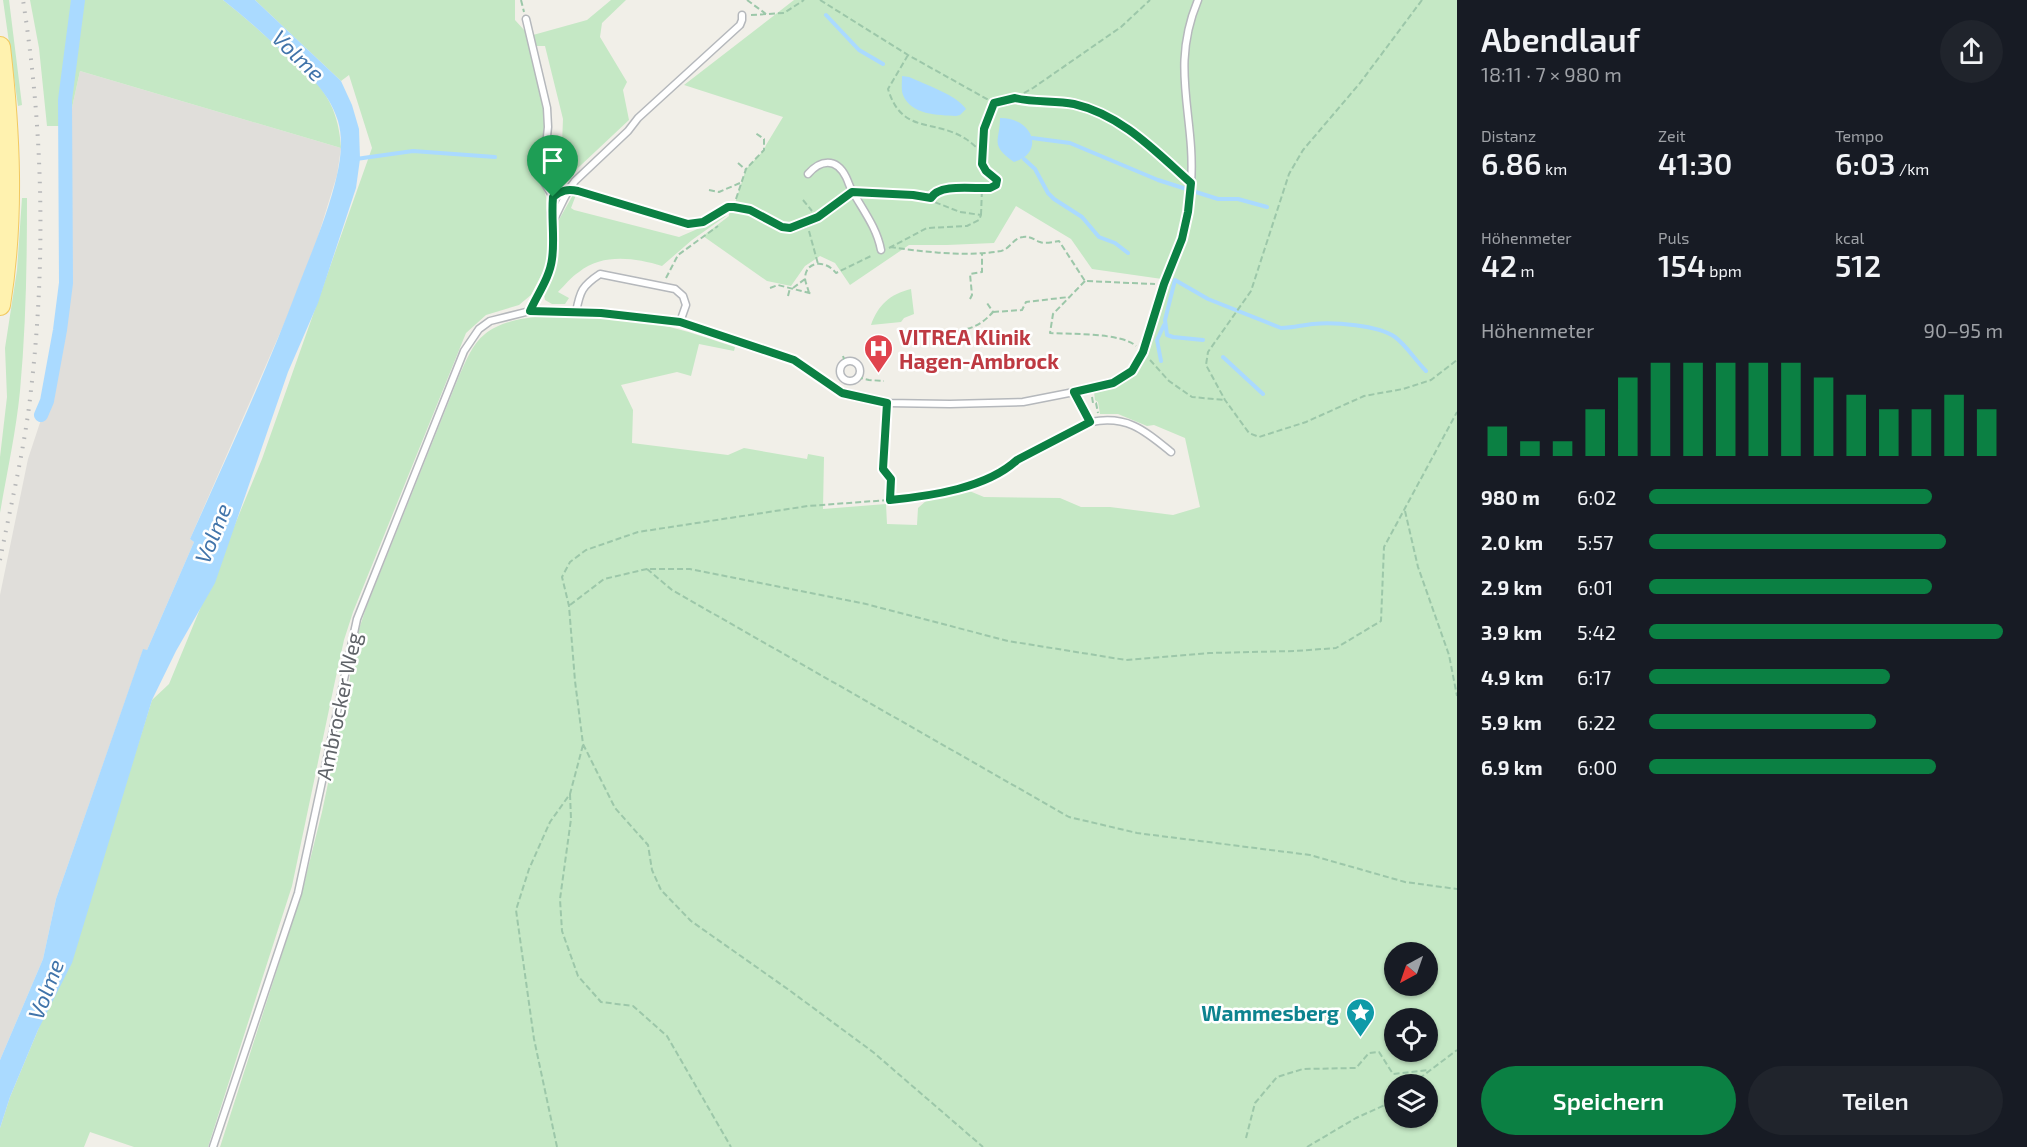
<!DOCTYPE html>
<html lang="de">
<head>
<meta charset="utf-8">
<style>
  body { margin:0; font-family:"Exo 2",sans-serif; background:#20242c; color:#f1f3f6; height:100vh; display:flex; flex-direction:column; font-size:22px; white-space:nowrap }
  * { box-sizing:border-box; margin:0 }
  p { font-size:20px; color:#9ea1a6 }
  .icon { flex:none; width:33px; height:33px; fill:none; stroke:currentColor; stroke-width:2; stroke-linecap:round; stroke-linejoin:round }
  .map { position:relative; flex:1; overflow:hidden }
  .details { display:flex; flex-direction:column; background:#171b24; width:570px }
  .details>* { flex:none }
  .needle { width:39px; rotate:220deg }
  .controls { position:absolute; left:1384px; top:942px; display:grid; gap:12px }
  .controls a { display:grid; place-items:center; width:54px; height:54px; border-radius:50%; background:#171b24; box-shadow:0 2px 4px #0004; font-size:30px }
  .pin { position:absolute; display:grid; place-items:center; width:51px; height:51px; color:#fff; margin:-62px -26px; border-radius:50% 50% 50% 0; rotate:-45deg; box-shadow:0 0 6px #0007 }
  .pin .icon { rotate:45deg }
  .round { display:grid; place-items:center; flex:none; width:63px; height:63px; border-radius:32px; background:#20242c }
  .head { display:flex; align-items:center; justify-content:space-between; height:102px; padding:0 24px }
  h1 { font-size:33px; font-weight:600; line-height:45px }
  .stats { display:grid; grid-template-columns:repeat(3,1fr); gap:9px; height:102px; padding:6px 24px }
  .stats div { display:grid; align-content:center }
  .stats b { font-size:30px; font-weight:600 }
  .stats small { font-size:16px; font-weight:400 }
  .stats p { font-size:16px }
  .chart { height:168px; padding:12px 24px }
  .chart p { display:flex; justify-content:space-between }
  .chart svg { width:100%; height:108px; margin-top:6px; stroke:#0b8043; stroke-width:6 }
  .button { display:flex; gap:12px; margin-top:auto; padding:12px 24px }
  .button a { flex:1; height:69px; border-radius:36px; background:#0b8043; color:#fff; font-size:24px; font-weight:600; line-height:69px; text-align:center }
  .button a+a { background:#20242c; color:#f1f3f6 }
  ul { padding:0 24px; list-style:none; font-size:20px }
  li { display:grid; grid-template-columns:96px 72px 1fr; align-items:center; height:45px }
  li i { height:15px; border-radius:8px; background:#0b8043 }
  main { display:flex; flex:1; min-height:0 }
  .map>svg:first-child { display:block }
  .industrial { fill:#e0deda }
  .green { fill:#c5e8c5; fill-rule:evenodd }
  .water { fill:#aadaff }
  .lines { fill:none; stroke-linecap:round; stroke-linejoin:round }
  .stream { stroke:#aadaff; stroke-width:4 }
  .canal { stroke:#aadaff; stroke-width:14 }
  .service-casing { stroke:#b5b8bc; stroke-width:9 }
  .primary-casing { stroke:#f2c960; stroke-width:22 }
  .path { stroke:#9cc7a9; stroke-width:2; stroke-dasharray:6 3; stroke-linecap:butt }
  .service { stroke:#fff; stroke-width:6 }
  .primary { stroke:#fff2af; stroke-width:20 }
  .rail { stroke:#b6b7b8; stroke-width:4; stroke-dasharray:1.5 8; stroke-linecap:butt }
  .route-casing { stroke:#fff; stroke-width:12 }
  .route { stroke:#0b8043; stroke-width:8 }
  .labels { text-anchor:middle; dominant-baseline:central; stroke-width:5; stroke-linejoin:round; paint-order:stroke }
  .health-label { font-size:21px; font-weight:bold; fill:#be3a42; stroke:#fff; text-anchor:start }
  .street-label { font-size:21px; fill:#5f6368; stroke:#fff }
  .culture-label { font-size:21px; font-weight:bold; fill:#0d838f; stroke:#fff; text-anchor:end }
  .water-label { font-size:22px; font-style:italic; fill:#4174aa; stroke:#fff }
</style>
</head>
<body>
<main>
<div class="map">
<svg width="1457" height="1147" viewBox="0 0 1457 1147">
  <rect width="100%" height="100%" fill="#f1efe8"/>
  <path class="industrial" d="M80 71 341 148 337 175 317 240 287 317 190 539 194 542 147 650H143L56 899 43 959 0 1060V595L28 459 55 377 70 302 72 188 68 126Z"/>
  <path class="green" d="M3 0H9L22 105 18 106Z
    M30 0H223C244 16 263 34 283 52 300 67 320 82 330 103 337 117 340 132 341 148L80 71 68 126H47L39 48Z
    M255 0H515V20L525 31 544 107 545 132 539 172 546 197 548 252 545 268 531 295 519 305 486 315 466 333 353 612 344 640 335 681 292 886 208 1147H134L90 1132 84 1147H0V1128L10 1097 38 1030 128 776 152 700 169 684 262 459 372 148 349 75 341 81Z
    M611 0H626L602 23 600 37 627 82 623 90 629 120 564 181 549 175 547 164 555 165 562 143 563 119 545 46H535L533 35 587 20Z
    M794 0H1457V1147H220L302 892 322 812 349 683 356 638 366 608 459 376C466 361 472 344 485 334 519 305 618 317 660 325 686 330 710 339 735 347L734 351 699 344 691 376 677 372 621 385 633 410 632 443 728 455 744 448 807 459 808 454 824 457 823 509 886 504 887 524 917 525 918 508 927 500 967 490 984 497 1060 498 1081 507H1110L1173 515 1200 507 1185 438 1154 425 1147 426 1118 414H1100L1098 402 1095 400 1094 392 1134 373 1151 337 1169 280 1092 269 1071 239 1016 206 994 243 947 245H909L850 285 835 263 820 256 805 266 791 286 767 281 703 236 729 216 728 207 734 206 746 169 764 150 766 145 783 117 684 85ZM1395 952H1428V986H1395ZM1395 1018H1428V1052H1395ZM1395 1084H1428V1118H1395Z
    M573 195H576L571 208 574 210 679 237 709 224 723 213 726 216 692 240 662 266C635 258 603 253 579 272 571 277 565 285 558 292L569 298 565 304H552L545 300 544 295 558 257 557 223Z
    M22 198H27C27 263 26 326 20 391 16 432 7 472 0 513V457L7 397 5 348 17 270Z
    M911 289 914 314 904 318 901 322 871 325C878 305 890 294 911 289Z"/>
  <path class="water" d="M223 0H255L341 81 352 105 359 129 360 159 356 188 318 303 288 372 215 583 176 651 152 700 72 963 38 1030 10 1097 0 1128V1060L43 959 56 899 143 649 147 650 194 542 190 539C227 456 266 373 298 287 312 251 328 214 337 175 341 158 343 138 338 121 328 88 300 67 275 45 258 29 241 14 223 0Z
    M902 76 909 77C924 84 957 95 966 109L960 115 956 116C938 115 911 115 903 95 901 90 902 82 902 76Z
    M1000 118C1034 118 1045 153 1014 162 989 144 1000 142 1000 118Z"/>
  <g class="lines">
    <path class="stream" d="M826 15 859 50 883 64
      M1032 138 1070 143 1158 180 1218 199H1238L1267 207
      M356 159 413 151 495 157
      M1024 159 1035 169 1048 193 1054 199 1082 217 1099 237 1115 243 1128 253
      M1203 340 1173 337 1167 335 1165 320 1175 280 1208 299 1281 328C1293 328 1302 325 1313 324 1334 322 1378 325 1395 337 1406 345 1416 361 1426 371
      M1223 357 1263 394
      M1161 361 1157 340 1164 325"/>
    <path class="canal" d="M41 415 47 401 60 330 66 283 65 100 78 0"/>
    <defs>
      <path id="service" d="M526 19 547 108 548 127 543 173 545 184 553 197 551 213 553 258 550 269 530 311
        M808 174C820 160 836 157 846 177 849 183 850 189 854 194 865 213 877 229 881 250
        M553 197 568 189 578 191 688 224C694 223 701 223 706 220 716 216 724 206 736 207 752 208 764 218 778 225 801 236 835 205 852 193
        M552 223C560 209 565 193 575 181L628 131 638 118 740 25 742 20V15
        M576 312C580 291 582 286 600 274L675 289 683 296 686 305 680 322
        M840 371a10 10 0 1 1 20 0a10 10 0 1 1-20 0Z
        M1074 392C1087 389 1102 388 1114 382 1119 380 1129 375 1133 370 1147 354 1153 318 1160 298 1166 277 1176 258 1182 238 1187 221 1190 202 1191 184 1196 116 1169 69 1198 0
        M1091 422C1127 415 1144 430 1171 452
        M213 1147 298 893 357 619 464 351 479 329 490 321 530 311 601 313 680 322 794 360 842 393 887 403 950 404 1023 402 1074 392 1091 422 1017 460C992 483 956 488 923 497"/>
      <path id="primary" d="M0 47C10 133 14 219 0 305"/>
    </defs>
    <use href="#service" class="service-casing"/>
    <use href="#primary" class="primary-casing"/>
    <path class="path" d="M521 0 524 12
      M747 0 766 14
      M820 0 908 55 994 103 1015 98 1033 88 1121 27 1150 0
      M1422 0 1360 83 1303 150 1289 174 1251 291 1208 352 1206 365 1225 400 1249 433 1259 437 1306 422 1364 396 1403 389 1431 380 1457 360
      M751 15 784 13 804 0
      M908 55 888 89C902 135 933 118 966 139 972 143 978 149 984 154V129L994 103
      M1015 98C1034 103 1055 100 1074 104 1118 113 1149 145 1181 173
      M738 163 745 169
      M709 190 719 192 740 183
      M865 193 913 195 931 198
      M736 199 746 169 764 150V139L754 132
      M803 200 812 211
      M981 215 982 189
      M809 231 818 264
      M890 247C926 252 965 257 1001 251 1010 249 1013 238 1023 237 1031 236 1034 240 1040 242 1045 244 1053 242 1059 241L1085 281 1155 284
      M889 248 927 228 967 226 979 220 981 215 960 212 932 201 931 198C939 183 974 189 990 188L996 185 997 180C986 171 982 168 984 154
      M666 278 678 255 718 226
      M1085 281 1053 314 1050 333C1071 334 1122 333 1136 346
      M770 288 778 285 813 294
      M793 288 805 279
      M809 293C808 288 805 282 805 278 806 260 826 260 836 273L873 255
      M788 296 790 288
      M970 299 972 295 970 274 982 272V253
      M993 312 1022 310 1026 302 1069 297
      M958 331C974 328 982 324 993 312L987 303
      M843 356 845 362
      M1150 360 1169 381 1192 397 1225 400
      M857 377 869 380 884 381
      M1092 397 1093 403H1096L1098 413
      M886 413 883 469 891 479 890 500
      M915 498 808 506 638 532 586 550 570 562 562 577 569 606 575 681 583 744 615 808 648 845 652 870 661 890 691 921 789 990 873 1052 983 1147
      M1405 511 1418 567 1449 655 1457 696
      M647 569 672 590 1069 817 1137 833 1310 855 1405 882 1457 889
      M570 605 604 579 647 569H690L866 604 1008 641 1126 660 1209 653 1295 651 1336 648 1381 621 1384 547 1457 412
      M570 794 571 819 560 899 562 931 578 976 601 1002 633 1006 667 1036 731 1147
      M1412 1084 1457 1050
      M1246 1138 1255 1103 1277 1077 1303 1069 1356 1068 1369 1053 1379 1052 1393 1074 1429 1070
      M557 1147 534 1039 516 910 529 869 550 822 570 794 583 745
      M1307 1147 1356 1118 1387 1104 1395 1098"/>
    <use href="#service" class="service"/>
    <use href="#primary" class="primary"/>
    <path class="rail" d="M0 560C11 504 25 447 31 390 46 260 43 129 23 0"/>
  </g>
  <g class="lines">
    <defs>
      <path id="route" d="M1015 98C1034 103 1055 100 1074 104 1122 115 1156 152 1191 183L1188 212 1182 239 1164 284 1143 352 1132 371 1113 383 1074 392 1090 422 1017 460C987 488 931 496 890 500L891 479 883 469 887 403 842 393 794 360 680 322 601 313 530 311C537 295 550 277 552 259 555 239 551 218 553 197 561 190 568 189 578 191L688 224 703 222 728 207H734L750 210 782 227 790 228 818 217 852 192 913 195 931 198C939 183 974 189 990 188L996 185 997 180 986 171 982 164 984 129 994 103Z"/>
    </defs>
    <use href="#route" class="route-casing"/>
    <use href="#route" class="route"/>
  </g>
  <defs>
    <symbol id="hospital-pin" viewBox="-11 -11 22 30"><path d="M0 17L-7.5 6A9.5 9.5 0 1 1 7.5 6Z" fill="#e0444e" stroke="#fff"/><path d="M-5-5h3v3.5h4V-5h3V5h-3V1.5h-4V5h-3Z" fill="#fff"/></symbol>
    <symbol id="sight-pin" viewBox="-11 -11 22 30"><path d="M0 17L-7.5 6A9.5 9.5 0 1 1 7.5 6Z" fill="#0f9aa8" stroke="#fff"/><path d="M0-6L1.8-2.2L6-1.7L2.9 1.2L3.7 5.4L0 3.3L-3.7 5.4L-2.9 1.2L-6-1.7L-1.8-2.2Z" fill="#fff"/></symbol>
  </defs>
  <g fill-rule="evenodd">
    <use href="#hospital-pin" x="862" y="332" width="33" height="45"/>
    <use href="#sight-pin" x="1344" y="996" width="33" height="45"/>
  </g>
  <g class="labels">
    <g class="health-label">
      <text x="899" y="336">VITREA Klinik<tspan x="899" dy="24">Hagen-Ambrock</tspan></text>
    </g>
    <g class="street-label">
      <text transform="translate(338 706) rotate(-78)">Ambrocker Weg</text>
    </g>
    <g class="culture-label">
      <text x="1339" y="1012">Wammesberg</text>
    </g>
    <g class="water-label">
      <text transform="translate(299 55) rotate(44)">Volme</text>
      <text transform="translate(212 533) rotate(-68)">Volme</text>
      <text transform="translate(45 989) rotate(-69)">Volme</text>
    </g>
  </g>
</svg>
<div class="controls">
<a><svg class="needle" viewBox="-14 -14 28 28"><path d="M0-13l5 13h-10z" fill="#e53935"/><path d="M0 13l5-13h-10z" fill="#9ea1a6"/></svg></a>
<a><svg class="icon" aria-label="locate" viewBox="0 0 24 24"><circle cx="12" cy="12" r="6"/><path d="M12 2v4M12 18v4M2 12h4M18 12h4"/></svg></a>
<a><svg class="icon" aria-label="layers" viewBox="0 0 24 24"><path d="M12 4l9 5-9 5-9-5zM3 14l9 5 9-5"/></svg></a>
</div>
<div class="pin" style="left:553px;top:197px;background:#1e9e55"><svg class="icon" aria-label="arrive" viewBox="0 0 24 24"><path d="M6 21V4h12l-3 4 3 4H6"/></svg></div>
</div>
<section class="details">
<div class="head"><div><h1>Abendlauf</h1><p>18:11 · 7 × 980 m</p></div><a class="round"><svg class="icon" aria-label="share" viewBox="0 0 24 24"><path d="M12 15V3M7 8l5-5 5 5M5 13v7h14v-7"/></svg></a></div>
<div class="stats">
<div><p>Distanz</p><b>6.86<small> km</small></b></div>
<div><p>Zeit</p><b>41:30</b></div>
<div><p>Tempo</p><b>6:03<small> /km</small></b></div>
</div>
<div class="stats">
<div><p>Höhenmeter</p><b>42<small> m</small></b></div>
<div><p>Puls</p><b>154<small> bpm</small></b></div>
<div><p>kcal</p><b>512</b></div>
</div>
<div class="chart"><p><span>Höhenmeter</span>90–95 m</p>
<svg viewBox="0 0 160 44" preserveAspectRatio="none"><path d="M5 44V32M15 44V38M25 44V38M35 44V25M45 44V12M55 44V6M65 44V6M75 44V6M85 44V6M95 44V6M105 44V12M115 44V19M125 44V25M135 44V25M145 44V19M155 44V25"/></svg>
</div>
<ul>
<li><b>980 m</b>6:02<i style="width:80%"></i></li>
<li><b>2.0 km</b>5:57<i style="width:84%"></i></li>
<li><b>2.9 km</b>6:01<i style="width:80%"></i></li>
<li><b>3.9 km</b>5:42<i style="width:100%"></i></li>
<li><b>4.9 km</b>6:17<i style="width:68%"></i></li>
<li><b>5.9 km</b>6:22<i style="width:64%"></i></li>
<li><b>6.9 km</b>6:00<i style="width:81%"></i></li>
</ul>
<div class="button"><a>Speichern</a><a>Teilen</a></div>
</section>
</main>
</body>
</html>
